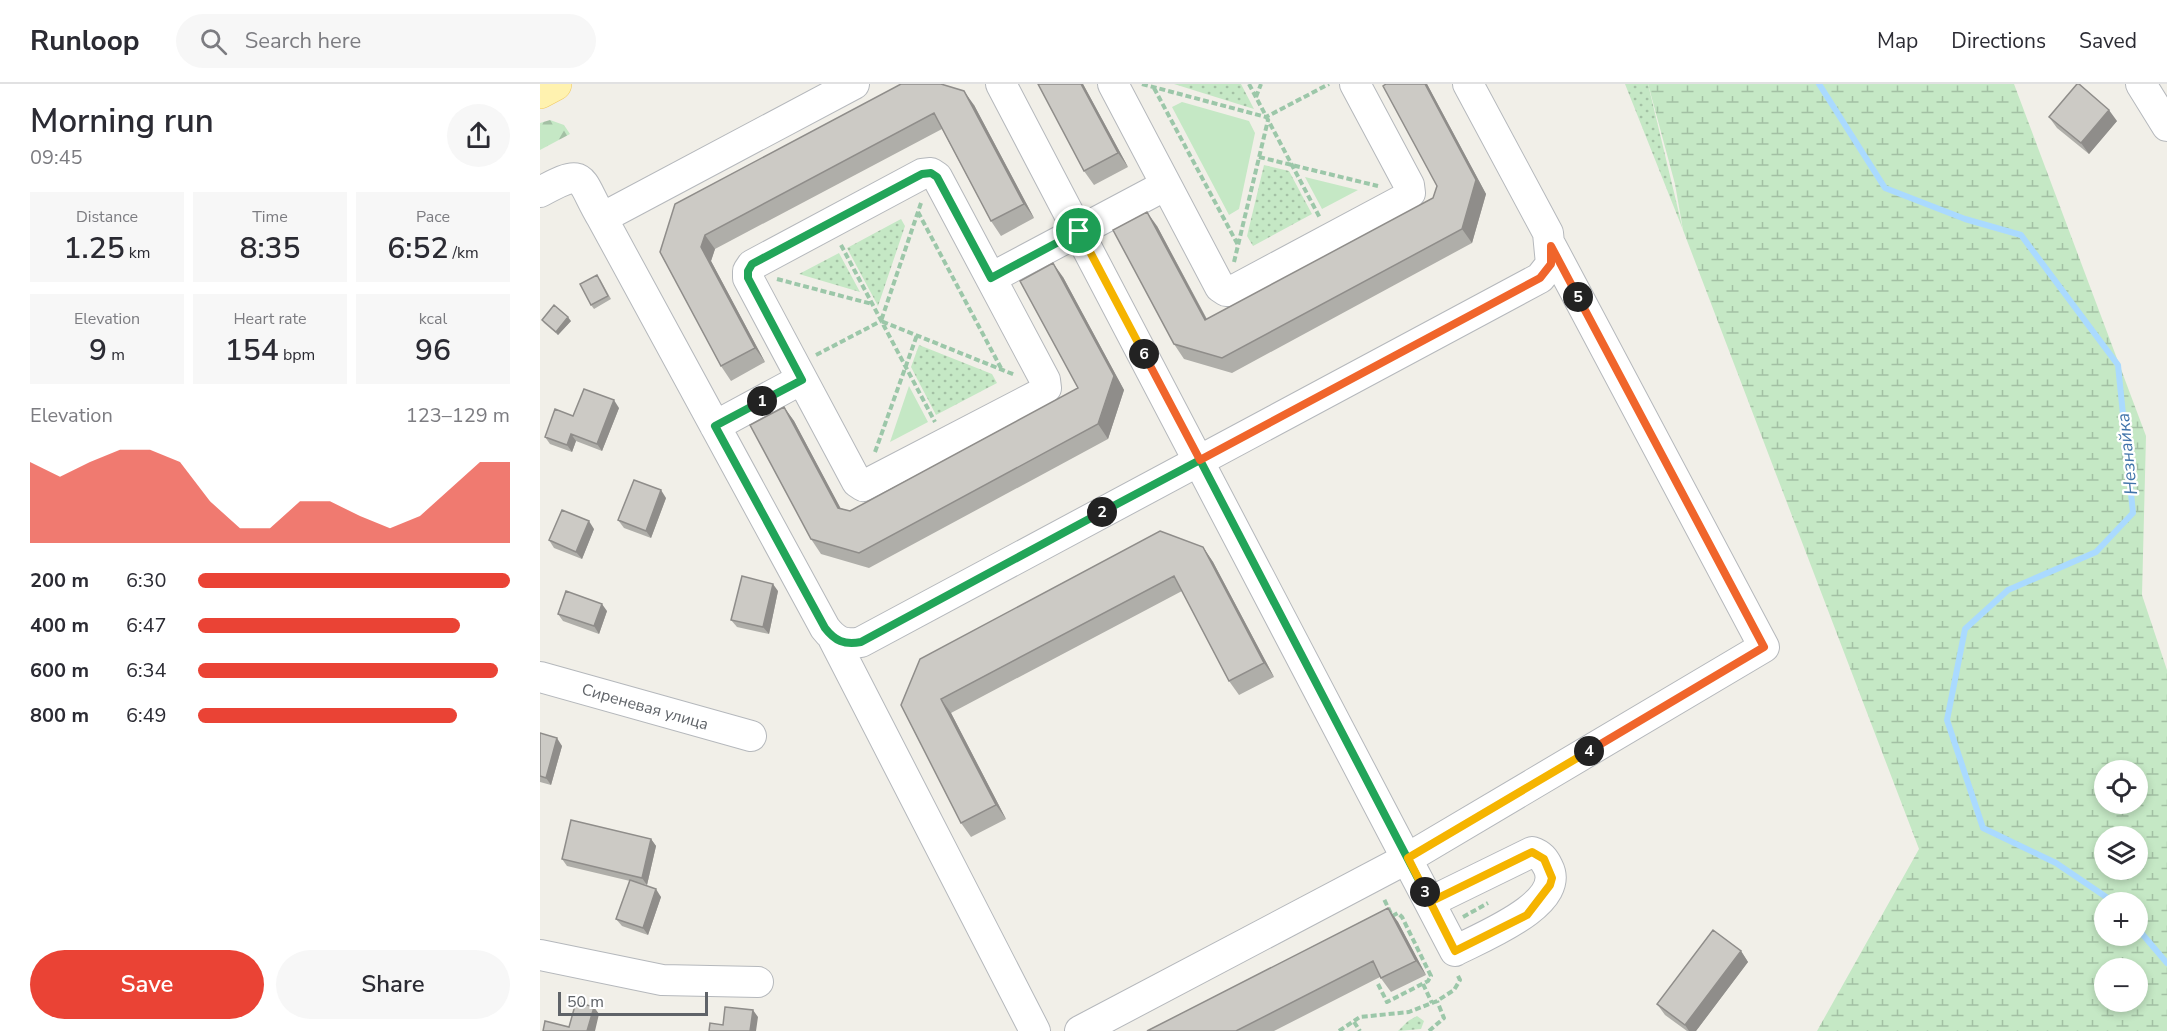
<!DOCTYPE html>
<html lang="en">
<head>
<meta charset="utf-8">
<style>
  body { margin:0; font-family:"Nunito Sans",sans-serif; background:#f7f7f7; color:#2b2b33; height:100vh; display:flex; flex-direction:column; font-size:22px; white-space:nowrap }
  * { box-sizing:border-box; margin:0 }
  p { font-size:20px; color:#7c7c81 }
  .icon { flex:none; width:33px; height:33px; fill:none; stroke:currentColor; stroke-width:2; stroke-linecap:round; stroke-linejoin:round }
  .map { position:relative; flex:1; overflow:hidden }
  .details { display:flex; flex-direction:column; background:#fff; width:540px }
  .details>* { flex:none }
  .buttons { position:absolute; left:1554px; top:676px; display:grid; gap:12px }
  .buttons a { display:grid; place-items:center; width:54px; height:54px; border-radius:50%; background:#fff; box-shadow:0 3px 9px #0003; font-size:30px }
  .scale { position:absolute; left:18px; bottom:15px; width:150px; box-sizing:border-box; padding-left:6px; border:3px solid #5f6368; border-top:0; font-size:16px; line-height:21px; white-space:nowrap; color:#5f6368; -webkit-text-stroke:4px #fff; paint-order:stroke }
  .pin { position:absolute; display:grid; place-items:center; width:51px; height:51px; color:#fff; margin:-26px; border:3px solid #fff; border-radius:50%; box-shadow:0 2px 6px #0007 }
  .km { position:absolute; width:30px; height:30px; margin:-15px; border-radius:50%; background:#222; color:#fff; font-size:16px; line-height:30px; text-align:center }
  .round { display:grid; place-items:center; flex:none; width:63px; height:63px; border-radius:32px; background:#f7f7f7 }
  .headline { display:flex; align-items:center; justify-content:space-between; height:102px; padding:0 30px }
  h1 { font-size:33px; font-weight:600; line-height:45px }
  .metrics { display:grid; grid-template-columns:repeat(3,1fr); gap:9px; height:102px; padding:6px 30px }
  .metrics div { display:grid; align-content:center; border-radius:0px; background:#f7f7f7; text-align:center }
  .metrics b { font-size:30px; font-weight:600 }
  .metrics small { font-size:16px; font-weight:400 }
  .metrics p { font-size:16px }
  .chart { height:168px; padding:12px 30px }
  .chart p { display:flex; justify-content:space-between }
  .chart svg { width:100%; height:108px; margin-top:6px; fill:#ea4335; opacity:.7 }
  .action { display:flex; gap:12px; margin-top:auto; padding:12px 30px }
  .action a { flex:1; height:69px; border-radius:36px; background:#ea4335; color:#fff; font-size:24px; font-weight:600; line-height:69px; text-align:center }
  .action a+a { background:#f7f7f7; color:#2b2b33 }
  ul { padding:0 30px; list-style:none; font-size:20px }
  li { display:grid; grid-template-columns:96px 72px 1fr; align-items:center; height:45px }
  li i { height:15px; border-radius:8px; background:#ea4335 }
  header { display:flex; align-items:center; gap:36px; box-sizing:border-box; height:84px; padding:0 30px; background:#fff; border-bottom:2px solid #e1e1e2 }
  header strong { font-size:28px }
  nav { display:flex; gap:33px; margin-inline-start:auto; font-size:21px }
  .search { width:420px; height:54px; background:#f7f7f7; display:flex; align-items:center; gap:15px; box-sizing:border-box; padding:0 21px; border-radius:33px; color:#7c7c81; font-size:22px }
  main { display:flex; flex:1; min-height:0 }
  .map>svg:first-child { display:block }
  .grass { fill:url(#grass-dots) }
  .forest { fill:url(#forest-firs) }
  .wetland { fill:url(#wetland-marsh); fill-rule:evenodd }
  .pitch { fill:#c5e8c5 }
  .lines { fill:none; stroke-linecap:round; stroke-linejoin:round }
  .stream { stroke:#aadaff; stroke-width:6 }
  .minor-casing { stroke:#b5b8bc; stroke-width:32 }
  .major-casing { stroke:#f2c960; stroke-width:34 }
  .path { stroke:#9cc7a9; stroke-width:4; stroke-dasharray:6 3; stroke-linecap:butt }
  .minor { stroke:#fff; stroke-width:30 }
  .major { stroke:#fff2af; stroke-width:33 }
  .wall { fill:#afaea9 }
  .shaded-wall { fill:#8f8d8a }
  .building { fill:#cccac5; stroke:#8f8d8a; stroke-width:1.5 }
  .split-1-casing { stroke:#fff; stroke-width:12 }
  .split-2-casing { stroke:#fff; stroke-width:12 }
  .split-3-casing { stroke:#fff; stroke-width:12 }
  .split-4-casing { stroke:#fff; stroke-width:12 }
  .split-5-casing { stroke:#fff; stroke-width:12 }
  .split-6-casing { stroke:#fff; stroke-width:12 }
  .split-7-casing { stroke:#fff; stroke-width:12 }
  .split-1 { stroke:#22a559; stroke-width:8 }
  .split-2 { stroke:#22a559; stroke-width:8 }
  .split-3 { stroke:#22a559; stroke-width:8 }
  .split-4 { stroke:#f5b400; stroke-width:8 }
  .split-5 { stroke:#f0652b; stroke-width:8 }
  .split-6 { stroke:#f0652b; stroke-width:8 }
  .split-7 { stroke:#f5b400; stroke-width:8 }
  .labels { text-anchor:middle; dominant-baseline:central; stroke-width:4.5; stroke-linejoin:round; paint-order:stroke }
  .street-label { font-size:16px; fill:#5f6368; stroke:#fff }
  .water-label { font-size:18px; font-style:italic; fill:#4174aa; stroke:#fff }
</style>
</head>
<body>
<header>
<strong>Runloop</strong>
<div class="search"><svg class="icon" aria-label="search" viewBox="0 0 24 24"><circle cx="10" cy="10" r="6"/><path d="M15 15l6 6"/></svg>Search here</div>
<nav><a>Map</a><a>Directions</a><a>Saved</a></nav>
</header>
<main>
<section class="details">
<div class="headline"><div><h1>Morning run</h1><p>09:45</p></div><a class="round"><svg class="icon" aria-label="share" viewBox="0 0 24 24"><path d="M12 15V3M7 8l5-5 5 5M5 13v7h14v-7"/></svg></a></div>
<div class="metrics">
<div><p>Distance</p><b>1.25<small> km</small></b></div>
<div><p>Time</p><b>8:35</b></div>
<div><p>Pace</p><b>6:52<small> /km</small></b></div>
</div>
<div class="metrics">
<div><p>Elevation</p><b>9<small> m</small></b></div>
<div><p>Heart rate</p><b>154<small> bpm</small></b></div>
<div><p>kcal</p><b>96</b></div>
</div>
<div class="chart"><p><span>Elevation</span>123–129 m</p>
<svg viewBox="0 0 160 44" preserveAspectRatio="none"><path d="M0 44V11L10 17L20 11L30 6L40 6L50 11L60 27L70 38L80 38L90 27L100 27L110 33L120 38L130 33L140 22L150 11L160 11V44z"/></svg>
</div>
<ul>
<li><b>200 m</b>6:30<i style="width:100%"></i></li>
<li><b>400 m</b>6:47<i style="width:84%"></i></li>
<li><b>600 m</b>6:34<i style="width:96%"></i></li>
<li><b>800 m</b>6:49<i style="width:83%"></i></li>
</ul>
<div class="action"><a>Save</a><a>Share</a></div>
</section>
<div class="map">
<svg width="1627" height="947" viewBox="0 0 1627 947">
  <defs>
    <pattern id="grass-dots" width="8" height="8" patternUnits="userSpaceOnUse" patternTransform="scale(1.5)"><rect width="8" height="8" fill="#c5e8c5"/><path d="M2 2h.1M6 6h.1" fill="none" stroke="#a3c0a4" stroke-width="1.8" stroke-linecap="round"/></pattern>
    <pattern id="forest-firs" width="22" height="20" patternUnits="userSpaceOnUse" patternTransform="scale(1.5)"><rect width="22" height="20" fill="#c5e8c5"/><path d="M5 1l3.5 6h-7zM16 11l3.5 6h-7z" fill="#a3c0a4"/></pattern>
    <pattern id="wetland-marsh" width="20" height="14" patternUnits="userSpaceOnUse" patternTransform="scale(1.5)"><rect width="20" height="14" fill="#c5e8c5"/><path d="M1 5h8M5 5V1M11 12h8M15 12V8" fill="none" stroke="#a3c0a4"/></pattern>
  </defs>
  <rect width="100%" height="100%" fill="#f1efe8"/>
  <path class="grass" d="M634 0H701L714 25Z
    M1085 0H1108L1143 146Z
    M724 81 749 87 772 130 713 162 707 152Z
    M361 135 365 142 338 222 307 164Z
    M299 169 320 208 259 190Z
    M379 261 452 290 457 299 396 331 371 283Z
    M877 932 884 937 881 945 858 947 868 937Z"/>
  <path class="forest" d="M10 36 24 41 30 50 0 66V39Z"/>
  <path class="wetland" d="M1108 0H1474L1606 352 1602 511 1627 586V947H1277L1379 765 1143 146 1135 100ZM1564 687H1598V720H1564ZM1564 753H1598V786H1564ZM1564 819H1598V852H1564ZM1564 885H1598V918H1564Z"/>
  <path class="pitch" d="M642 18 709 37 715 49 699 125 689 131 632 23Z
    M765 93 818 106 782 125Z
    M369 302 388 338 350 358Z"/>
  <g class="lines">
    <path class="stream" d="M1279 0 1345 104 1425 135 1481 151 1578 281 1593 429 1556 468 1468 506 1425 545 1407 636 1443 744 1516 779 1575 819
      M1598 845 1627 879"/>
    <defs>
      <path id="minor" d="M314 0 62 134 285 544C295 557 304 562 321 558L1000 194 1011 180 1008 149 928 0
        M461 0 915 867C939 854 1027 820 1008 783 1004 775 1001 771 992 768L890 818
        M573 0 680 203 686 207H692L864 115 870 109 869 101 815 0
        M1601 0 1627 42
        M391 89 397 93 505 296 506 304 500 310 323 402 317 398 208 194V187L212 181 382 90Z
        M0 108C48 82 38 94 62 134
        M451 194 626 101
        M175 342 262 295
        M293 554 495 947
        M0 593 211 652
        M0 871 122 896 218 898
        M540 947 868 774 1224 563 1011 162"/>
      <path id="major" d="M0 8 15 0"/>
    </defs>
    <use href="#minor" class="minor-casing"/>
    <use href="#major" class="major-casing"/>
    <path class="path" d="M602 0 726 33 789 0
      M709 0 780 134
      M614 4 698 161
      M716 13 721 0
      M719 73 838 102
      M381 119 341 237 475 291
      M378 128 462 286
      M301 161 395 338
      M694 178 728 36
      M237 195 332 220
      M276 271 341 237
      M335 368 377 251
      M923 833 948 819
      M838 900 847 918 888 897 891 892 862 833 858 829 852 832 844 815
      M883 900 892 919
      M814 938 820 947
      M799 947 820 933 869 928 897 917 914 906 920 896 917 890
      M889 947 904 934 897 917"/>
    <use href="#minor" class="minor"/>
    <use href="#major" class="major"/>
  </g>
  <path class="wall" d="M361 0 434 21 494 134 461 152 451 137 402 45 175 165 171 177 225 278 191 297 181 282 120 168Z
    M543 0 588 83 554 101 544 87Z
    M846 0H887L946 110 932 159 692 289 644 275 634 260 617 142 667 235 893 114 897 102Z
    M1509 33 1577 37 1549 70 1517 44Z
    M523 193 584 306 568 355 329 484 281 470 271 455 244 323 254 337 300 424 310 427 538 304Z
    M60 195 71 215 54 225 51 221Z
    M2 236 31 237 18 251 4 239Z
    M79 324 62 367 36 357 32 368 10 360 5 353 33 332Z
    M126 414 111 454 84 444 78 436Z
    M54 445 42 475 14 464 9 456Z
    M663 463 673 478 734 593 699 611 689 597 642 507 411 629 466 735 431 753 421 739 361 621Z
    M238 507 229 550 197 543 191 536Z
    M67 527 59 550 23 537 18 530Z
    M0 649 22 662 11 701 0 698Z
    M111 755 116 762 107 801 96 798 121 813 108 851 82 842 76 835 90 797 27 782 22 775Z
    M848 824 858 838 886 891 851 908 840 893 734 947H607Z
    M1201 867 1208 878 1156 947H1147L1125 931 1117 920Z"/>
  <path class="shaded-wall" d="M541 0H543L588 83 578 69Z
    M885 0H887L946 110 932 159 922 145Z
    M424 7 434 21 494 134 484 120Z
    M1569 26 1577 37 1549 70 1541 59Z
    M607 128 617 142 675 251 665 236Z
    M165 151 175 165 171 177 225 278 215 264 161 163Z
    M513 179 523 193 584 306 568 355 558 340Z
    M28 233 31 237 18 251 16 248Z
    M74 316 79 324 62 367 57 360Z
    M244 323 254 337 308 438 298 424Z
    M31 350 36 357 32 368 27 361Z
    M121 406 126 414 111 454 106 447Z
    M49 437 54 445 42 475 36 468Z
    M663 463 673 478 734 593 724 579Z
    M233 500 238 507 229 550 223 543Z
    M62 520 67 527 59 550 54 542Z
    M401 615 411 629 466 735 456 721Z
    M17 654 22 662 11 701 6 694Z
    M111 755 116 762 107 801 102 794Z
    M116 805 121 813 108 851 103 844Z
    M848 824 858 838 886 891 876 877Z
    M1201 867 1208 878 1156 947H1149L1145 941Z
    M54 923 59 930 55 947H47Z
    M213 926 218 933 216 947H210Z"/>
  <path class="building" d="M361 0H401L424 7 484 120 451 137 394 29 165 151 161 163 215 264 181 282 120 168 135 120Z
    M498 0H541L578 69 544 87Z
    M846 0H885L936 96 922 145 682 274 634 260 573 146 607 128 665 236 893 114 897 102 843 2Z
    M1537 0H1539L1569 26 1541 59 1509 33Z
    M513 179 574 292 558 340 319 469 271 455 210 341 244 323 298 424 310 427 538 304 480 197Z
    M57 191 68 212 51 221 40 200Z
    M14 221 28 233 16 248 2 236Z
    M44 305 74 316 57 360 31 350 27 361 5 353 15 325 33 332Z
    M94 396 121 406 106 447 78 436Z
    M22 426 49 437 36 468 9 456Z
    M620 447 663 463 724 579 689 597 634 492 401 615 456 721 421 739 361 621 380 575Z
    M202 492 233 500 223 543 191 536Z
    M26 507 62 520 54 542 18 530Z
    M0 649 17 654 6 694 0 692Z
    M31 736 111 755 102 794 22 775Z
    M90 796 116 805 103 844 76 835Z
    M848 824 876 877 841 894 833 877 696 947H607Z
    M1173 846 1201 867 1145 941 1117 920Z
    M36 918 54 923 47 947H3L5 937 29 943Z
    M185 923 213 926 210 947H169L170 939 183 941Z"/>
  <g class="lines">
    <defs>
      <path id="split-1" d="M222 317 262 296 208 194V187L212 180 382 90 391 89 397 93 451 194 539 147"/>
      <path id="split-2" d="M222 317 175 342 285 544C295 557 304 561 321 558L562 428"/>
      <path id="split-3" d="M562 428 660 376 885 808"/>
      <path id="split-4" d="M885 808 890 818 992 768 1004 775 1012 794 1010 801 987 831 915 867 868 774 1049 667"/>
      <path id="split-5" d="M1038 213 1224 563 1049 667"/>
      <path id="split-6" d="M604 270 660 376 1000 194 1011 180V162L1038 213"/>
      <path id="split-7" d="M539 147 604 270"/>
    </defs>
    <use href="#split-1" class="split-1-casing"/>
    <use href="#split-2" class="split-2-casing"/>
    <use href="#split-3" class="split-3-casing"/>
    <use href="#split-4" class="split-4-casing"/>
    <use href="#split-5" class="split-5-casing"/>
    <use href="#split-6" class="split-6-casing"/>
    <use href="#split-7" class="split-7-casing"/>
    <use href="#split-1" class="split-1"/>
    <use href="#split-2" class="split-2"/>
    <use href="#split-3" class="split-3"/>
    <use href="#split-4" class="split-4"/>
    <use href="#split-5" class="split-5"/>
    <use href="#split-6" class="split-6"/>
    <use href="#split-7" class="split-7"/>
  </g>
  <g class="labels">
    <g class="street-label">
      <text transform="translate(105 623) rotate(16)">Сиреневая улица</text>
    </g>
    <g class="water-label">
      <text transform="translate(1587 370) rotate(-96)">Незнайка</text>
    </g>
  </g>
</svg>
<div class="buttons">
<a><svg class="icon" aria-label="locate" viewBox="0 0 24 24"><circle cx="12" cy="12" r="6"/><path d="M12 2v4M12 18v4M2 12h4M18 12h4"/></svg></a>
<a><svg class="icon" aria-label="layers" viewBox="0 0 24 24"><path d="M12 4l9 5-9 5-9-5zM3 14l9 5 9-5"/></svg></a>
<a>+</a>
<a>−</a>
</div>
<div class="scale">50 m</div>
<div class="pin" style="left:539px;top:147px;background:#1e9e55"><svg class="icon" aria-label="arrive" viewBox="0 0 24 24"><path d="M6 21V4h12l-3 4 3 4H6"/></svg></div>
<b class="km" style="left:222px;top:317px">1</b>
<b class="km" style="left:562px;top:428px">2</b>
<b class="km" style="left:885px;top:808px">3</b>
<b class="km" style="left:1049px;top:667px">4</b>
<b class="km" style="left:1038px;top:213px">5</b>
<b class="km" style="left:604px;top:270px">6</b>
</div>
</main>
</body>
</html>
